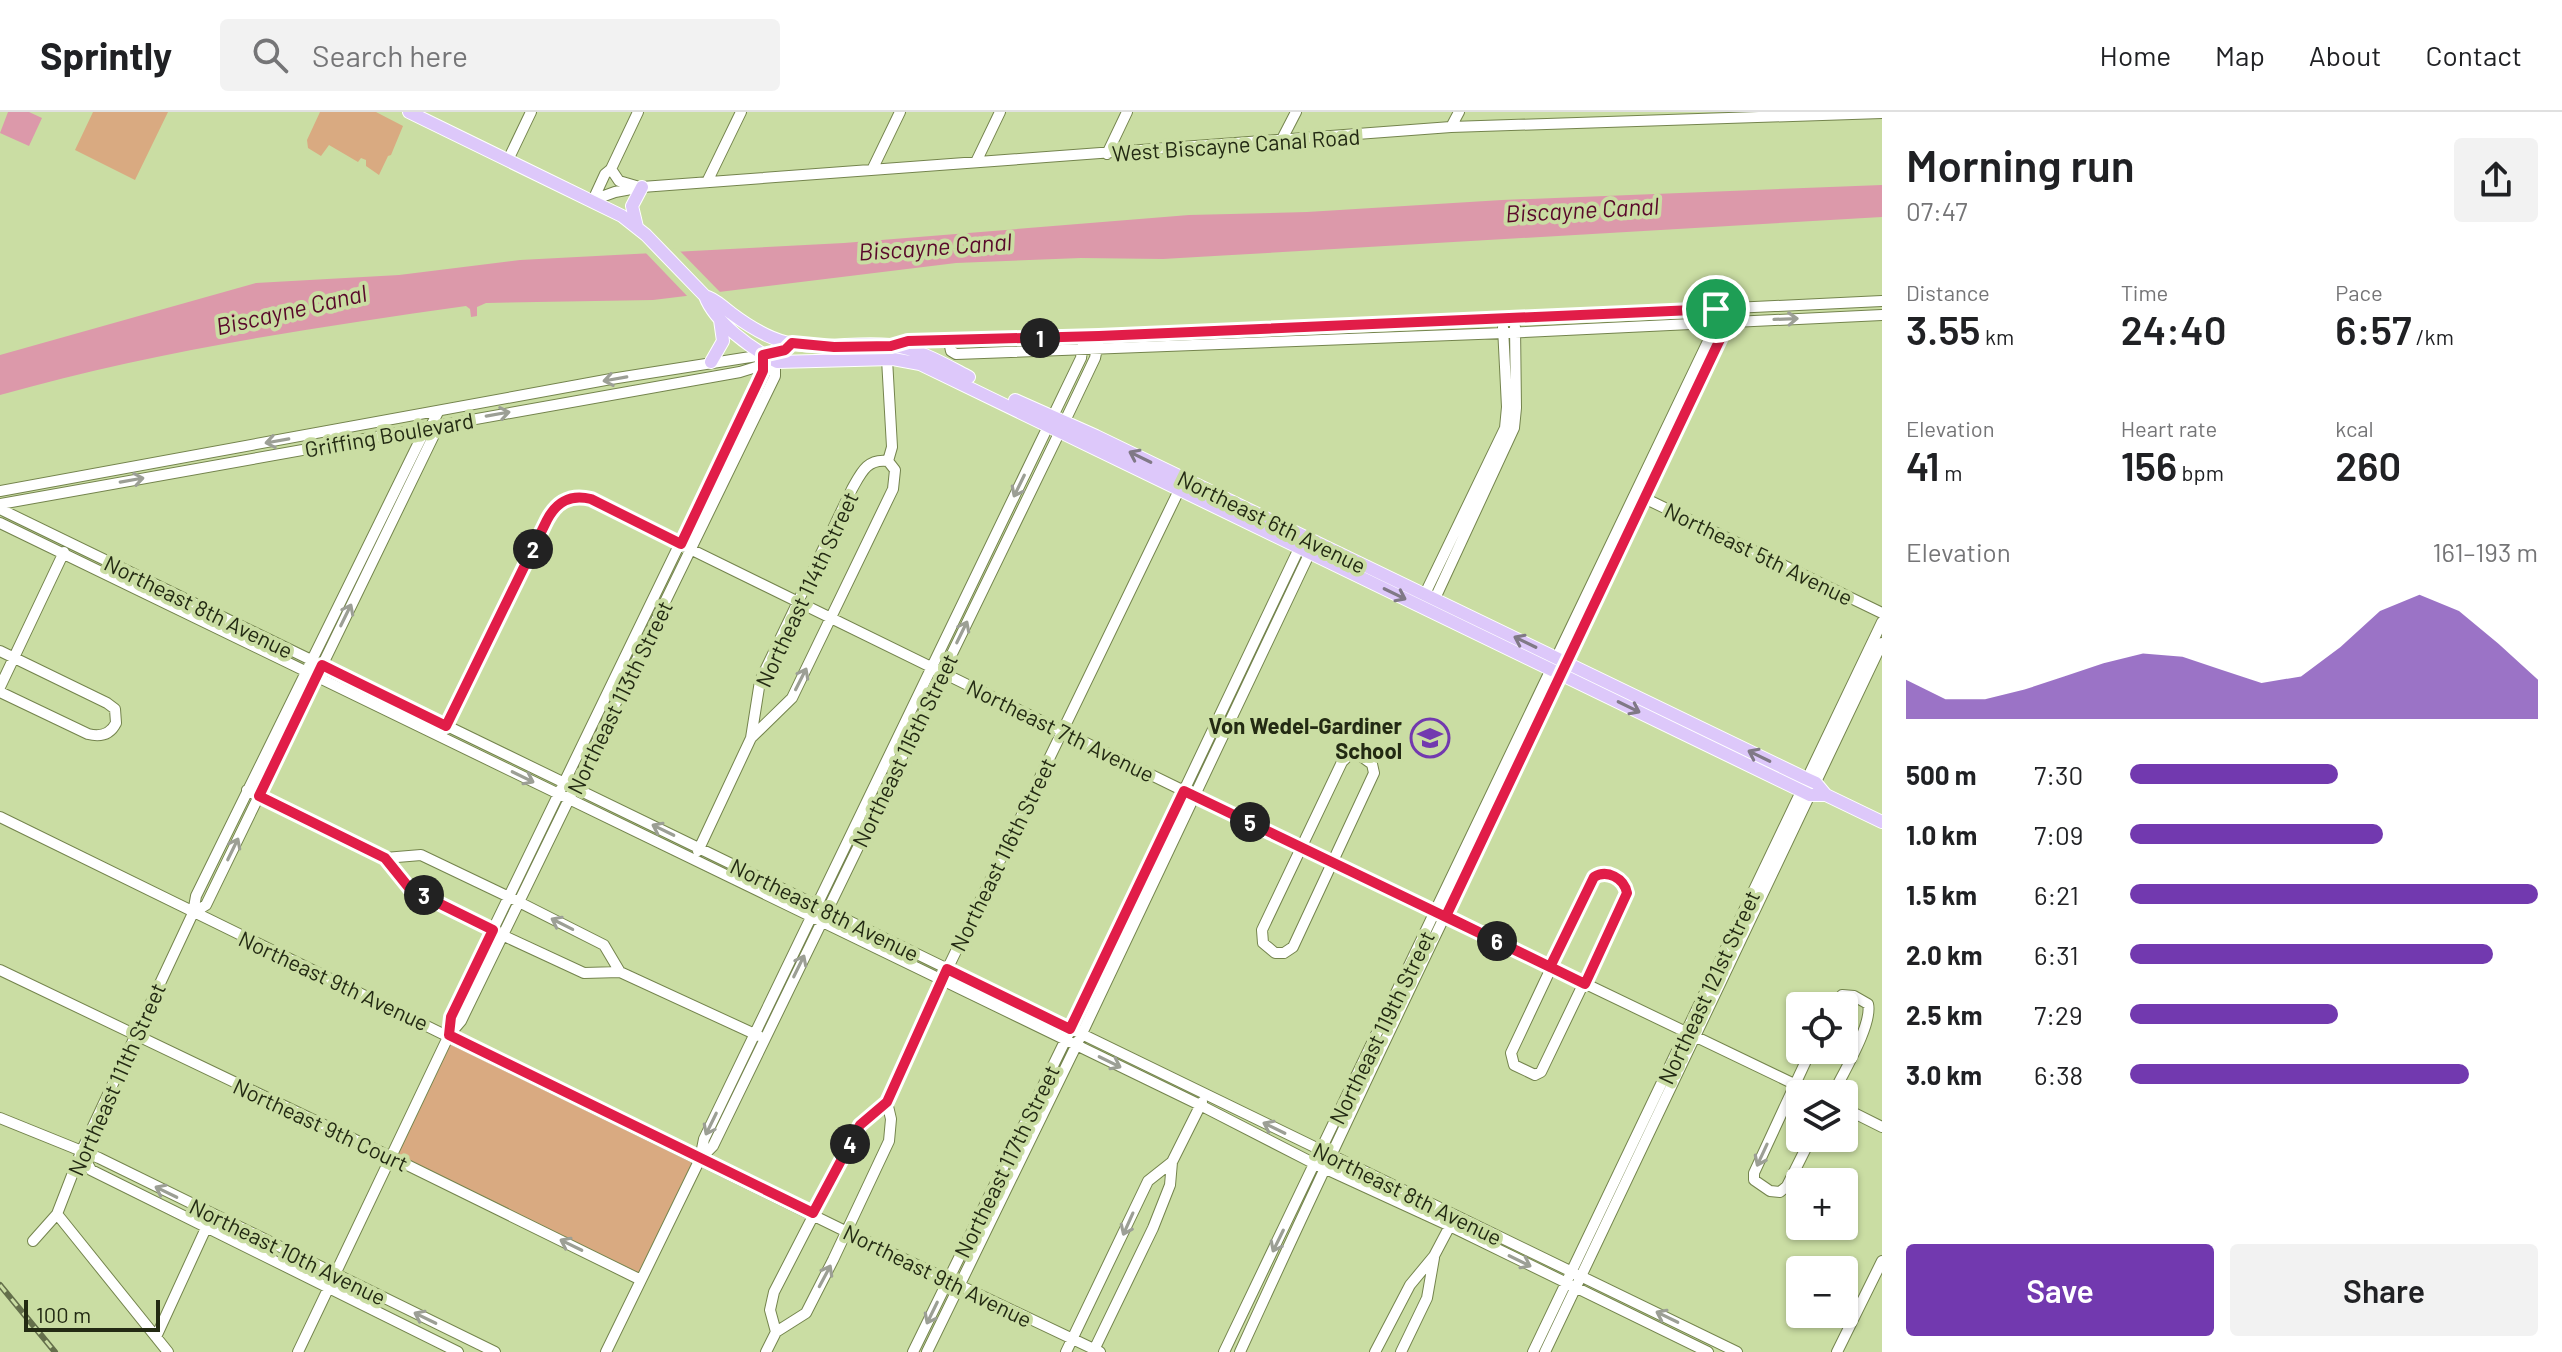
<!DOCTYPE html>
<html lang="en">
<head>
<meta charset="utf-8">
<style>
  body { margin:0; font-family:Barlow,sans-serif; background:#f2f2f2; color:#202124; height:100vh; display:flex; flex-direction:column; font-size:30px; white-space:nowrap }
  * { box-sizing:border-box; margin:0 }
  p { font-size:26px; color:#757577 }
  .icon { flex:none; width:44px; height:44px; fill:none; stroke:currentColor; stroke-width:2; stroke-linecap:round; stroke-linejoin:round }
  .map { position:relative; flex:1; overflow:hidden }
  .panel { display:flex; flex-direction:column; background:#fff; width:680px }
  .panel>* { flex:none }
  .fabs { position:absolute; left:1786px; top:880px; display:grid; gap:16px }
  .fabs a { display:grid; place-items:center; width:72px; height:72px; border-radius:8px; background:#fff; box-shadow:0 2px 6px #0004; font-size:40px }
  .scale { position:absolute; left:24px; bottom:20px; width:136px; box-sizing:border-box; padding-left:8px; border:4px solid #232a13; border-top:0; font-size:22px; line-height:28px; white-space:nowrap; color:#232a13; -webkit-text-stroke:6px #cadda3; paint-order:stroke }
  .pin { position:absolute; display:grid; place-items:center; width:68px; height:68px; color:#fff; margin:-34px; border:4px solid #fff; border-radius:50%; box-shadow:0 2px 8px #0007 }
  .km { position:absolute; width:40px; height:40px; margin:-20px; border-radius:50%; background:#222; color:#fff; font-size:22px; line-height:40px; text-align:center }
  .round { display:grid; place-items:center; flex:none; width:84px; height:84px; border-radius:8px; background:#f2f2f2 }
  .headline { display:flex; align-items:center; justify-content:space-between; height:136px; padding:0 24px }
  h1 { font-size:44px; font-weight:600; line-height:60px }
  .stats { display:grid; grid-template-columns:repeat(3,1fr); gap:12px; height:136px; padding:8px 24px }
  .stats div { display:grid; align-content:center }
  .stats b { font-size:40px; font-weight:600 }
  .stats small { font-size:22px; font-weight:400 }
  .stats p { font-size:22px }
  .chart { height:224px; padding:16px 24px }
  .chart p { display:flex; justify-content:space-between }
  .chart svg { width:100%; height:144px; margin-top:8px; fill:#7239af; opacity:.7 }
  .button { display:flex; gap:16px; margin-top:auto; padding:16px 24px }
  .button a { flex:1; height:92px; border-radius:8px; background:#7239af; color:#fff; font-size:32px; font-weight:600; line-height:92px; text-align:center }
  .button a+a { background:#f2f2f2; color:#202124 }
  ul { padding:0 24px; list-style:none; font-size:26px }
  li { display:grid; grid-template-columns:128px 96px 1fr; align-items:center; height:60px }
  li i { height:20px; border-radius:10px; background:#7239af }
  header { display:flex; align-items:center; gap:48px; box-sizing:border-box; height:112px; padding:0 40px; background:#fff; border-bottom:2px solid #e0e0e0 }
  header strong { font-size:38px }
  nav { display:flex; gap:44px; margin-inline-start:auto; font-size:28px }
  .search { width:560px; height:72px; background:#f2f2f2; display:flex; align-items:center; gap:20px; box-sizing:border-box; padding:0 28px; border-radius:8px; color:#757577; font-size:30px }
  main { display:flex; flex:1; min-height:0 }
  .map>svg:first-child { display:block }
  .green { fill:#d9aa81 }
  .water { fill:#dc99aa }
  .pier { fill:#cadda3 }
  .lines { fill:none; stroke-linecap:round; stroke-linejoin:round }
  .minor-casing { stroke:#74844d; stroke-width:12 }
  .major-casing { stroke:#fff; stroke-width:14 }
  .minor { stroke:#fff; stroke-width:10 }
  .major { stroke:#ddc8fa; stroke-width:12 }
  .rail-casing { stroke:#646f4b; stroke-width:6 }
  .rail { stroke:#cadda3; stroke-width:3; stroke-dasharray:9; stroke-linecap:butt }
  .oneway { stroke:#9c9f95 }
  .oneway2 { stroke:#807986 }
  .route-casing { stroke:#fff; stroke-width:16 }
  .route { stroke:#e11d48; stroke-width:10 }
  .labels { text-anchor:middle; dominant-baseline:central; stroke-width:8; stroke-linejoin:round; paint-order:stroke }
  .street-label { font-size:22px; fill:#232a13; stroke:#cadda3 }
  .poi-label { font-size:22px; font-weight:bold; fill:#232a13; stroke:#cadda3; text-anchor:end }
  .water-label { font-size:24px; font-style:italic; fill:#59082a; stroke:#cadda3 }
</style>
</head>
<body>
<header>
<strong>Sprintly</strong>
<div class="search"><svg class="icon" aria-label="search" viewBox="0 0 24 24"><circle cx="10" cy="10" r="6"/><path d="M15 15l6 6"/></svg>Search here</div>
<nav><a>Home</a><a>Map</a><a>About</a><a>Contact</a></nav>
</header>
<main>
<div class="map">
<svg width="1882" height="1240" viewBox="0 0 1882 1240">
  <rect width="100%" height="100%" fill="#cadda3"/>
  <path class="green" d="M93 0H168L135 68 75 38Z
    M320 0H376L403 14 391 43 388 44 379 63 366 54V48L361 46 358 50 329 33 321 44 308 36 307 28Z
    M449 923 700 1047 641 1168 391 1045Z"/>
  <path class="water" d="M8 0H29L42 6 29 34 0 21Z
    M1882 73V105L1163 147 1081 146 956 151 653 188 486 191 477 195V204L471 205 470 197 466 194C309 216 152 240 0 283V243L256 171 399 163 520 148 844 131 1189 103 1307 100 1502 88Z"/>
  <path class="pier" d="M677 136 720 180 690 187 643 138Z"/>
  <g class="lines">
    <defs>
      <path id="minor" d="M1451 15 1459 0
        M1281 29 1296 0
        M1107 42 1127 0
        M508 48 531 0
        M976 50 1000 0
        M611 57 638 0
        M872 58 900 0
        M707 70 741 0
        M593 88 615 80 642 75 1451 15 1882 1
        M593 88 605 62 611 57 619 69 636 74
        M949 229 951 239 956 242 1504 221 1882 203
        M893 233 908 229 1012 228 1417 211 1882 189
        M887 247 892 335 888 349
        M0 379 611 267 763 243 764 252 757 272 470 865 451 905 449 923
        M1642 385 1882 501
        M0 392 740 260 769 251
        M0 397 1737 1240
        M0 411 1200 993 1315 1052 1450 1114 1708 1240
        M1422 488 1505 316 1507 295 1503 215
        M1432 493 1514 316 1516 296 1515 215
        M0 539 107 591 115 597 116 611C110 623 100 625 88 622L0 580
        M0 575 64 440
        M443 619 551 401 566 387 584 385 1184 679 1815 982
        M1358 642 1372 652 1374 661 1293 835 1284 841H1275L1263 831 1262 818 1342 650 1348 644Z
        M247 678 385 746 410 777 502 823 584 861 620 860 759 924
        M0 705 845 1119 1100 1240
        M698 739 751 626 760 569 852 377C861 361 867 346 888 349L895 358 893 377 792 586 751 626
        M385 746 421 743 509 785 604 833 620 860
        M1604 761 1621 769 1627 781 1541 960 1535 963 1514 953 1511 941 1594 765Z
        M193 801 206 793 434 323 431 314
        M0 858 391 1045 641 1168
        M1833 894 1842 883 1854 884 1868 892C1873 912 1843 961 1833 982
        M1844 996 1882 1015
        M0 1006 99 1046 495 1240
        M1811 1026 1787 1074 1780 1080 1770 1079 1754 1068V1061L1811 938
        M81 1040 91 1058 458 1240
        M701 1046 713 1034 1065 309 1095 246 1098 231
        M57 1102 168 1240
        M33 1129 57 1102 81 1040 193 801 196 784 423 322 431 314 438 300
        M776 1220 770 1198 774 1180 860 1013 887 990 942 868 1182 372
        M156 1225 212 1103
        M298 1240 449 923 461 909 775 264V245
        M606 1240 700 1047 704 1027 1081 246 1084 225
        M766 1240 776 1220 806 1201 833 1148 889 1029 891 1007 887 990
        M913 1240 1065 929 1302 430
        M927 1240 1076 934 1313 434
        M1066 1240 1148 1069 1172 1050
        M1093 1240 1153 1116 1170 1073 1172 1050 1202 990
        M1224 1240 1711 223 1716 197
        M1240 1240C1396 898 1564 561 1723 221L1727 197
        M1375 1240 1410 1173 1434 1144 1453 1108
        M1401 1240 1427 1186 1434 1146
        M1533 1240 1882 510
        M1545 1240 1882 531
        M1837 1240 1882 1149"/>
      <path id="major" d="M409 0 622 104 646 123 705 184C715 211 752 237 777 250L893 247 920 252 1810 683H1826
        M637 115 632 94 642 75
        M705 184C716 187 721 194 731 201 747 213 765 225 785 230 820 239 854 229 890 233 919 237 944 252 969 265
        M711 250 723 229 720 208
        M1015 288 1096 324 1805 666 1816 671 1826 683 1882 710"/>
    </defs>
    <use href="#minor" class="minor-casing"/>
    <use href="#major" class="major-casing"/>
    <use href="#minor" class="minor"/>
    <use href="#major" class="major"/>
    <defs>
      <path id="rail" d="M0 1173 55 1240"/>
    </defs>
    <use href="#rail" class="rail-casing"/>
    <use href="#rail" class="rail"/>
  </g>
  <defs><path id="oneway-shaft" d="M-6 0H5M1.5-3L5.5 0L1.5 3" fill="none" stroke-width="1.6" stroke-linecap="round" stroke-linejoin="round" transform="scale(2)"/></defs>
  <g class="oneway">
    <use href="#oneway-shaft" transform="translate(1786 207) rotate(-2)"/>
    <use href="#oneway-shaft" transform="translate(615 267) rotate(170)"/>
    <use href="#oneway-shaft" transform="translate(498 302) rotate(-10)"/>
    <use href="#oneway-shaft" transform="translate(277 329) rotate(170)"/>
    <use href="#oneway-shaft" transform="translate(132 368) rotate(-10)"/>
    <use href="#oneway-shaft" transform="translate(1019 374) rotate(116)"/>
    <use href="#oneway-shaft" transform="translate(346 503) rotate(-64)"/>
    <use href="#oneway-shaft" transform="translate(962 520) rotate(-64)"/>
    <use href="#oneway-shaft" transform="translate(801 567) rotate(-63)"/>
    <use href="#oneway-shaft" transform="translate(523 665) rotate(26)"/>
    <use href="#oneway-shaft" transform="translate(663 718) rotate(-154)"/>
    <use href="#oneway-shaft" transform="translate(233 737) rotate(-64)"/>
    <use href="#oneway-shaft" transform="translate(562 812) rotate(-153)"/>
    <use href="#oneway-shaft" transform="translate(799 854) rotate(-64)"/>
    <use href="#oneway-shaft" transform="translate(1110 950) rotate(26)"/>
    <use href="#oneway-shaft" transform="translate(711 1012) rotate(116)"/>
    <use href="#oneway-shaft" transform="translate(1274 1016) rotate(-154)"/>
    <use href="#oneway-shaft" transform="translate(1762 1043) rotate(115)"/>
    <use href="#oneway-shaft" transform="translate(166 1080) rotate(-154)"/>
    <use href="#oneway-shaft" transform="translate(1128 1112) rotate(114)"/>
    <use href="#oneway-shaft" transform="translate(1278 1129) rotate(116)"/>
    <use href="#oneway-shaft" transform="translate(571 1133) rotate(-154)"/>
    <use href="#oneway-shaft" transform="translate(1520 1149) rotate(26)"/>
    <use href="#oneway-shaft" transform="translate(825 1164) rotate(-62)"/>
    <use href="#oneway-shaft" transform="translate(932 1201) rotate(116)"/>
    <use href="#oneway-shaft" transform="translate(1667 1205) rotate(-154)"/>
    <use href="#oneway-shaft" transform="translate(425 1206) rotate(-154)"/>
  </g>
  <g class="oneway2">
    <use href="#oneway-shaft" transform="translate(1140 345) rotate(-154)"/>
    <use href="#oneway-shaft" transform="translate(1395 482) rotate(26)"/>
    <use href="#oneway-shaft" transform="translate(1525 530) rotate(-154)"/>
    <use href="#oneway-shaft" transform="translate(1629 595) rotate(26)"/>
    <use href="#oneway-shaft" transform="translate(1759 644) rotate(-154)"/>
  </g>
  <g class="lines">
    <defs>
      <path id="route" d="M1716 197 1099 224 908 229 891 234 834 235 792 231 785 238 763 243V259L757 272 681 432 591 387C571 382 557 389 547 408L446 614 322 553 259 684 385 746 410 777 493 818 451 905 449 923 813 1101 860 1013 887 990 947 857 1070 917 1184 679 1550 855 1594 765C1607 757 1624 766 1627 781L1585 872 1446 804 1723 221 1727 197H1716"/>
    </defs>
    <use href="#route" class="route-casing"/>
    <use href="#route" class="route"/>
  </g>
  <defs>
    <symbol id="school-ring" viewBox="-11 -11 22 22"><circle r="9.5" fill="#cadda3" stroke="#7239af" stroke-width="1.5"/><path d="M0-5L7-2L0 1L-7-2ZM-4 1L0 2.5L4 1V4Q0 6-4 4Z" fill="#7239af"/></symbol>
  </defs>
  <g fill-rule="evenodd">
    <use href="#school-ring" x="1408" y="604" width="44" height="44"/>
  </g>
  <g class="labels">
    <g class="street-label">
      <text transform="translate(1236 32) rotate(-4)">West Biscayne Canal Road</text>
      <text transform="translate(389 322) rotate(-10)">Griffing Boulevard</text>
      <text transform="translate(1272 409) rotate(26)">Northeast 6th Avenue</text>
      <text transform="translate(1759 441) rotate(26)">Northeast 5th Avenue</text>
      <text transform="translate(806 477) rotate(-65)">Northeast 114th Street</text>
      <text transform="translate(199 494) rotate(26)">Northeast 8th Avenue</text>
      <text transform="translate(619 585) rotate(-64)">Northeast 113th Street</text>
      <text transform="translate(1061 618) rotate(26)">Northeast 7th Avenue</text>
      <text transform="translate(904 638) rotate(-64)">Northeast 115th Street</text>
      <text transform="translate(1002 742) rotate(-64)">Northeast 116th Street</text>
      <text transform="translate(825 797) rotate(26)">Northeast 8th Avenue</text>
      <text transform="translate(334 868) rotate(25)">Northeast 9th Avenue</text>
      <text transform="translate(1708 875) rotate(-65)">Northeast 121st Street</text>
      <text transform="translate(1381 915) rotate(-64)">Northeast 119th Street</text>
      <text transform="translate(116 967) rotate(-66)">Northeast 111th Street</text>
      <text transform="translate(321 1012) rotate(25)">Northeast 9th Court</text>
      <text transform="translate(1006 1049) rotate(-64)">Northeast 117th Street</text>
      <text transform="translate(1408 1081) rotate(26)">Northeast 8th Avenue</text>
      <text transform="translate(288 1139) rotate(26)">Northeast 10th Avenue</text>
      <text transform="translate(938 1163) rotate(26)">Northeast 9th Avenue</text>
    </g>
    <g class="poi-label">
      <text x="1402" y="613">Von Wedel-Gardiner<tspan x="1402" dy="25">School</tspan></text>
    </g>
    <g class="water-label">
      <text transform="translate(1582 97) rotate(-3)">Biscayne Canal</text>
      <text transform="translate(935 134) rotate(-4)">Biscayne Canal</text>
      <text transform="translate(291 197) rotate(-13)">Biscayne Canal</text>
    </g>
  </g>
</svg>
<div class="fabs">
<a><svg class="icon" aria-label="locate" viewBox="0 0 24 24"><circle cx="12" cy="12" r="6"/><path d="M12 2v4M12 18v4M2 12h4M18 12h4"/></svg></a>
<a><svg class="icon" aria-label="layers" viewBox="0 0 24 24"><path d="M12 4l9 5-9 5-9-5zM3 14l9 5 9-5"/></svg></a>
<a>+</a>
<a>−</a>
</div>
<div class="scale">100 m</div>
<div class="pin" style="left:1716px;top:197px;background:#1e9e55"><svg class="icon" aria-label="arrive" viewBox="0 0 24 24"><path d="M6 21V4h12l-3 4 3 4H6"/></svg></div>
<b class="km" style="left:1040px;top:226px">1</b>
<b class="km" style="left:533px;top:437px">2</b>
<b class="km" style="left:424px;top:783px">3</b>
<b class="km" style="left:850px;top:1032px">4</b>
<b class="km" style="left:1250px;top:710px">5</b>
<b class="km" style="left:1497px;top:829px">6</b>
</div>
<section class="panel">
<div class="headline"><div><h1>Morning run</h1><p>07:47</p></div><a class="round"><svg class="icon" aria-label="share" viewBox="0 0 24 24"><path d="M12 15V3M7 8l5-5 5 5M5 13v7h14v-7"/></svg></a></div>
<div class="stats">
<div><p>Distance</p><b>3.55<small> km</small></b></div>
<div><p>Time</p><b>24:40</b></div>
<div><p>Pace</p><b>6:57<small> /km</small></b></div>
</div>
<div class="stats">
<div><p>Elevation</p><b>41<small> m</small></b></div>
<div><p>Heart rate</p><b>156<small> bpm</small></b></div>
<div><p>kcal</p><b>260</b></div>
</div>
<div class="chart"><p><span>Elevation</span>161–193 m</p>
<svg viewBox="0 0 160 44" preserveAspectRatio="none"><path d="M0 44V32L10 38L20 38L30 35L40 31L50 27L60 24L70 25L80 29L90 33L100 31L110 22L120 11L130 6L140 11L150 21L160 32V44z"/></svg>
</div>
<ul>
<li><b>500 m</b>7:30<i style="width:51%"></i></li>
<li><b>1.0 km</b>7:09<i style="width:62%"></i></li>
<li><b>1.5 km</b>6:21<i style="width:100%"></i></li>
<li><b>2.0 km</b>6:31<i style="width:89%"></i></li>
<li><b>2.5 km</b>7:29<i style="width:51%"></i></li>
<li><b>3.0 km</b>6:38<i style="width:83%"></i></li>
</ul>
<div class="button"><a>Save</a><a>Share</a></div>
</section>
</main>
</body>
</html>
